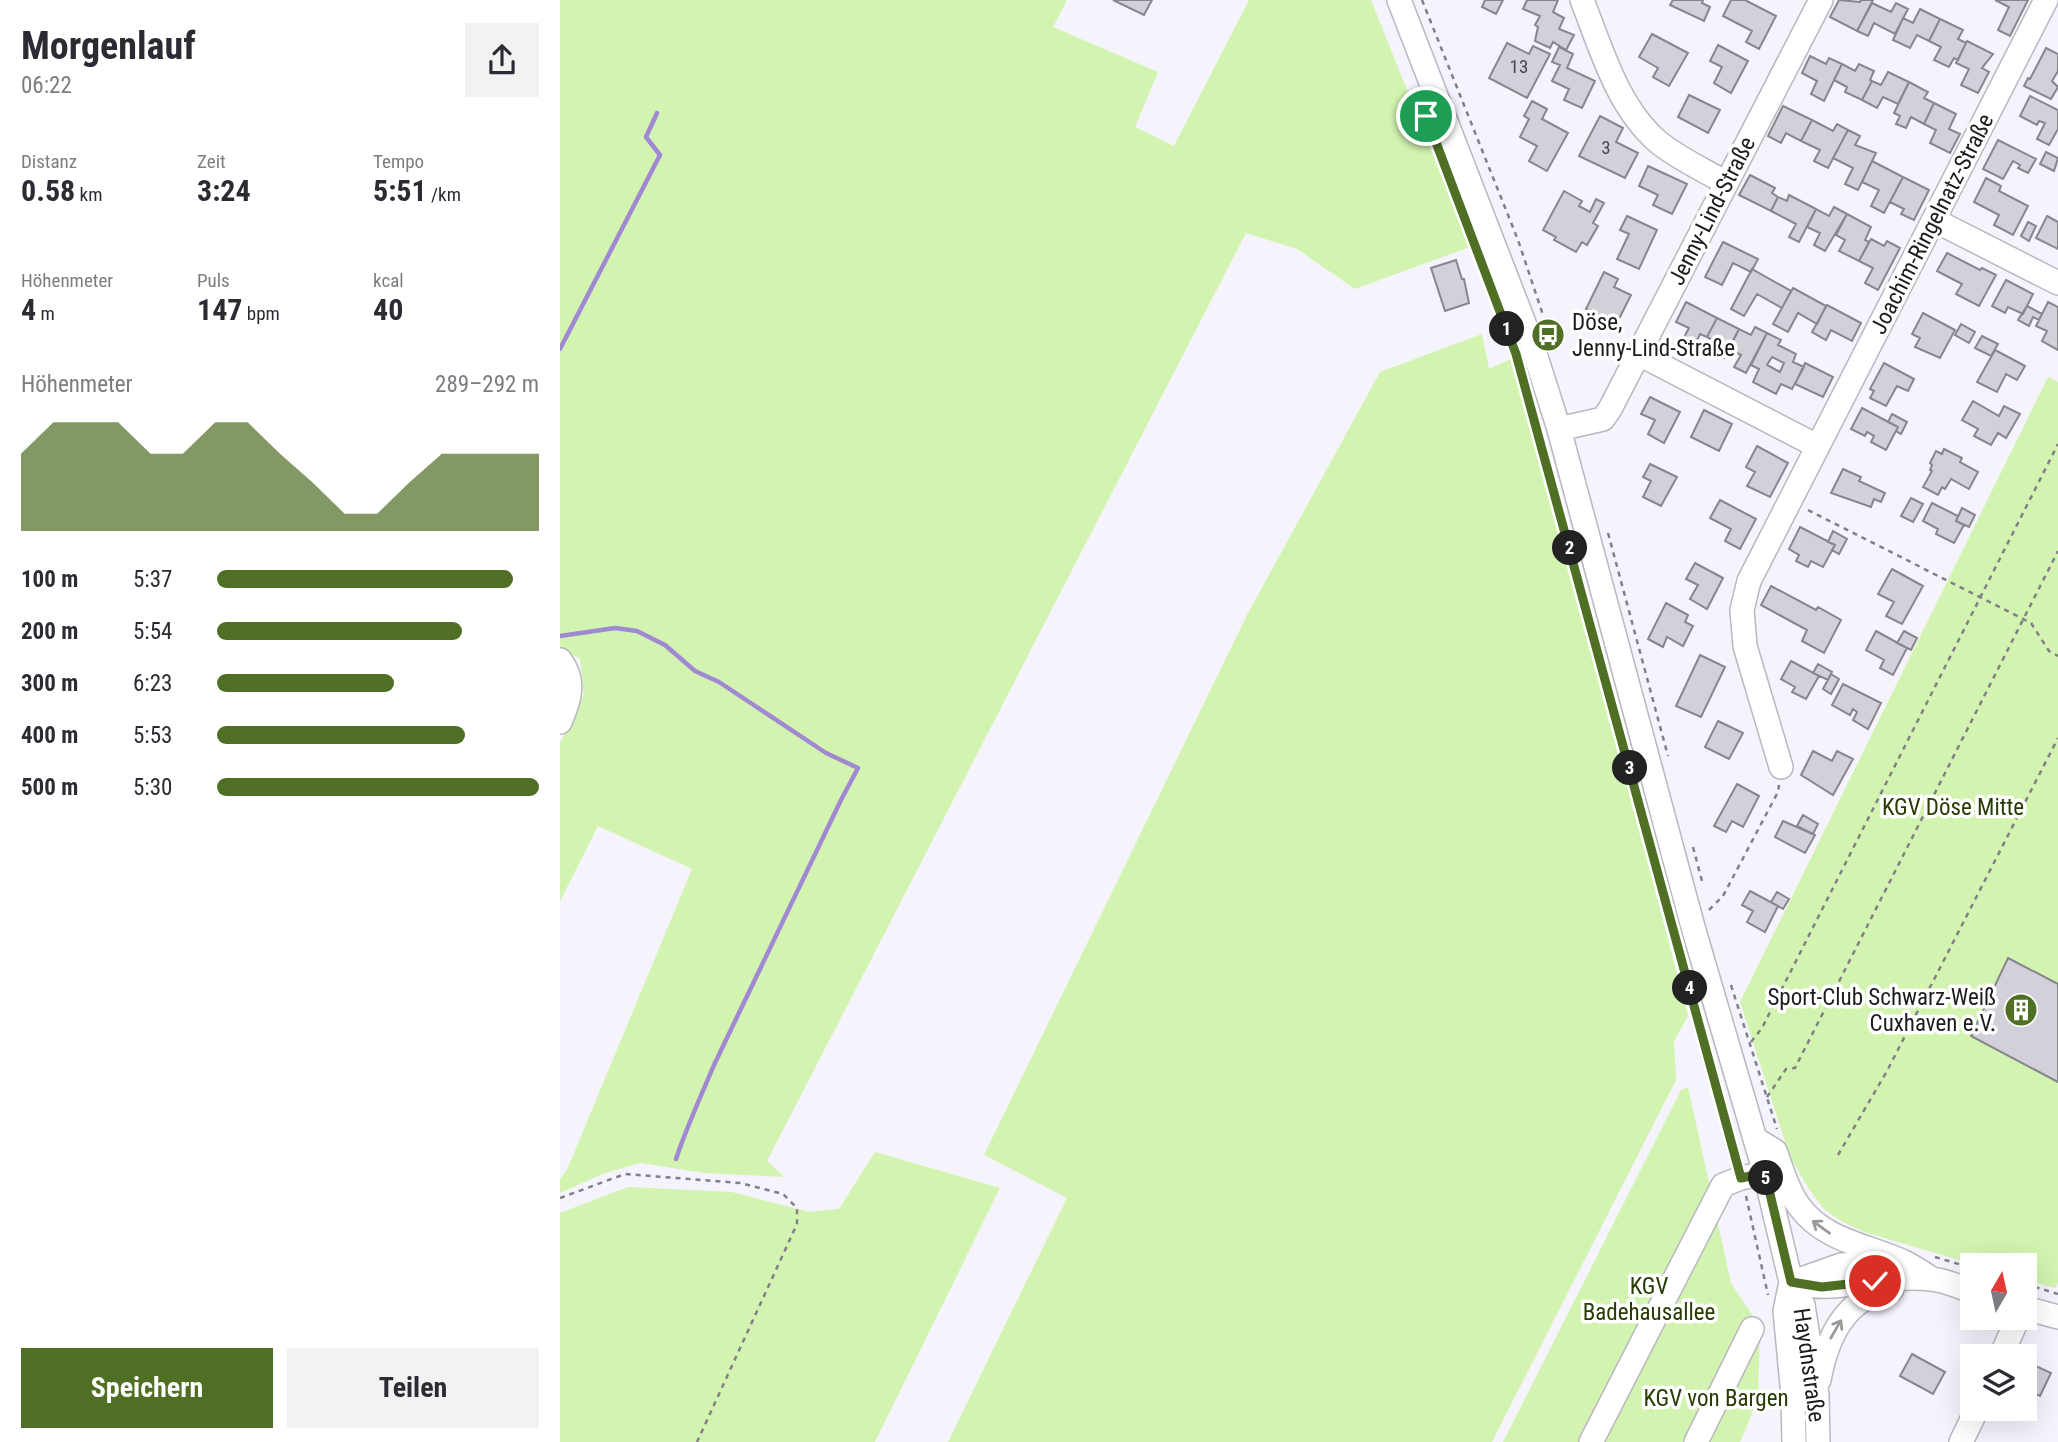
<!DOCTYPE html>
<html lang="de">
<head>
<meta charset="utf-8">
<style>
  body { margin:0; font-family:"Roboto Condensed",sans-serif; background:#f2f2f3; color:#2b2b33; height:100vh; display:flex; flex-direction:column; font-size:26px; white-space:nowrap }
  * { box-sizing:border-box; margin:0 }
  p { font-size:23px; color:#7c7c81 }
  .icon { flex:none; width:38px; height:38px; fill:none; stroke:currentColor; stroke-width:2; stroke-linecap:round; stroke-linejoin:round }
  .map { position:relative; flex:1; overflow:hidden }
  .details { display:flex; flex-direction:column; background:#fff; width:560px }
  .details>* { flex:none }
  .needle { width:46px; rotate:9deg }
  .fabs { position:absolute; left:1400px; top:1253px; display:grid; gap:14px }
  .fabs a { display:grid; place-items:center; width:77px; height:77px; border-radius:0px; background:#fff; box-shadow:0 7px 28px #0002; font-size:35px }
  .pin { position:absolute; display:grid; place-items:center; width:60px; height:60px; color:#fff; margin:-30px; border:4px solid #fff; border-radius:50%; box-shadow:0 2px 7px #0007 }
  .km { position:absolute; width:35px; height:35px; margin:-18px; border-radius:50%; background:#222; color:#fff; font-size:19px; line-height:35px; text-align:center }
  .round { display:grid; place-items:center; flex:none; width:74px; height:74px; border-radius:0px; background:#f2f2f3 }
  .headline { display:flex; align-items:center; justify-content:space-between; height:119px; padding:0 21px }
  h1 { font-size:38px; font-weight:700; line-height:52px }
  .figures { display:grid; grid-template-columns:repeat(3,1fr); gap:10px; height:119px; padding:7px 21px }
  .figures div { display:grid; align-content:center }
  .figures b { font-size:30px; font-weight:700 }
  .figures small { font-size:19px; font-weight:400 }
  .figures p { font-size:19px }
  .chart { height:196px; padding:14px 21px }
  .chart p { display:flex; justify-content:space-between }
  .chart svg { width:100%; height:126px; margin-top:7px; fill:#4f6f25; opacity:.7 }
  .action { display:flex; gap:14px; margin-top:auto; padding:14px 21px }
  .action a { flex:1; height:80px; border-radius:0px; background:#4f6f25; color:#fff; font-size:28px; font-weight:700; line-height:80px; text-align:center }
  .action a+a { background:#f2f2f3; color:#2b2b33 }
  ul { padding:0 21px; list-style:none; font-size:23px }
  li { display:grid; grid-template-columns:112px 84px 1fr; align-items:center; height:52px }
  li i { height:18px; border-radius:9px; background:#4f6f25 }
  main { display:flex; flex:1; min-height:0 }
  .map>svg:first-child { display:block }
  .green { fill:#d3f4b0 }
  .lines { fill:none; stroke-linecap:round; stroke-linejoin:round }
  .stream { stroke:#a088d2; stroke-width:4.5 }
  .building { fill:#d2d0d9; stroke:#88868d; stroke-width:2; fill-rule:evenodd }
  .minor-casing { stroke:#b9b7bf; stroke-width:26 }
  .path { stroke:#828086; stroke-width:2.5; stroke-dasharray:5 5; stroke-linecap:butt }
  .minor { stroke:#fff; stroke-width:23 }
  .oneway { stroke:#99989a }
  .route-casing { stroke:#fff; stroke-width:14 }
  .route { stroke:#4f6f25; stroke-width:9 }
  .labels { text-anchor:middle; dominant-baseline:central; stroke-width:7; stroke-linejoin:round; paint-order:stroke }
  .number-label { font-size:19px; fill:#4a484d }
  .street-label { font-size:23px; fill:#1c1b1e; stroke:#fff }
  .poi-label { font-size:23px; fill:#1c1b1e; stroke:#fff; text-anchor:start }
  .park-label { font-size:23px; fill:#263c02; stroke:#fff }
</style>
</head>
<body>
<main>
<section class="details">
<div class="headline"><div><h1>Morgenlauf</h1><p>06:22</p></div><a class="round"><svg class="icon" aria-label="share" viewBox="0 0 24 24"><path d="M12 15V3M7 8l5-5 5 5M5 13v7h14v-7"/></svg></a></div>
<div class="figures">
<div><p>Distanz</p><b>0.58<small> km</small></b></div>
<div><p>Zeit</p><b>3:24</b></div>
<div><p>Tempo</p><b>5:51<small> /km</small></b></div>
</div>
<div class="figures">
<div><p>Höhenmeter</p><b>4<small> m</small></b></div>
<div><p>Puls</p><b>147<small> bpm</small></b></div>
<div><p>kcal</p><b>40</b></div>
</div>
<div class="chart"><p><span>Höhenmeter</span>289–292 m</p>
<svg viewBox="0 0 160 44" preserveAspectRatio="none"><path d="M0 44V17L10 6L20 6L30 6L40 17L50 17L60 6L70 6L80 17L90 27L100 38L110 38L120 27L130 17L140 17L150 17L160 17V44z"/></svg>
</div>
<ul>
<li><b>100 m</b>5:37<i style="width:92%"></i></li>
<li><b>200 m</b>5:54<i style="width:76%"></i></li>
<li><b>300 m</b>6:23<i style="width:55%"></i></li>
<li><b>400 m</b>5:53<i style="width:77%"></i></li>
<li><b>500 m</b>5:30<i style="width:100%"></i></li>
</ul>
<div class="action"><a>Speichern</a><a>Teilen</a></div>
</section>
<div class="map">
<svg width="1498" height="1442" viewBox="0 0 1498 1442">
  <rect width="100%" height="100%" fill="#f5f3fb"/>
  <path class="green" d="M0 0H507L493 27 598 72 575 127 614 146 689 0H811L910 247 795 289 737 249 686 233 207 1161 224 1177 145 1173 80 1163 45 1173 0 1193V1179L7 1170 132 869 38 826 0 901V743L24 694 20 659 0 649Z
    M922 334 929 369 951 359 1051 720 1128 1016 1114 1041 1116 1080 932 1442H388L507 1198 424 1155 687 615 820 372Z
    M1488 377 1498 382V1282L1495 1288 1465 1280V1265H1416L1304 1232 1281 1221 1265 1210 1249 1189 1230 1157 1180 1002Z
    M1128 1087 1171 1283 1200 1327 1198 1399 1180 1442H943L1121 1090Z
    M315 1152 440 1188 315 1442H0V1213L68 1187 172 1192 249 1212 279 1209Z"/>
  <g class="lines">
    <path class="stream" d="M0 349 100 155 86 137 97 113
      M0 636 55 628 77 631 105 645 135 671 159 682 266 753 298 768 281 800 154 1065C141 1096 127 1126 116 1159"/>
  </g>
  <path class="building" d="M553 0H592L584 15Z
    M925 0H943L936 14 922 7Z
    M967 0H998L993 12 1004 18 999 29 1014 35 1006 50 993 42 990 48 975 41 978 27 975 25 980 16 963 9Z
    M1113 0H1143L1142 3 1150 7 1144 21 1110 5Z
    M1171 0H1185L1216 16 1199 49 1186 42 1192 31 1163 16Z
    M1279 0 1300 2 1301 0H1313L1297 31 1270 17Z
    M1435 0H1468L1450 36 1438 30 1449 7Z
    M1312 3 1331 12 1336 3 1348 9 1335 34 1314 23 1308 36 1297 31Z
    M1360 9 1380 19 1369 41 1357 35 1350 48 1333 40 1343 18 1353 23Z
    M1380 19 1403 30 1398 39 1406 43 1398 60 1394 58 1389 67 1374 60 1381 47 1369 41Z
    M1092 34 1128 53 1109 86 1093 77 1098 68 1079 57Z
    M1407 41 1433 54 1422 68 1429 72 1418 93 1401 85 1409 69 1396 63Z
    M947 43 969 54 973 46 990 54 967 98 929 78Z
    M1158 45 1188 61 1171 93 1154 83 1162 67 1150 61Z
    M999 47 1013 54 1007 68 1035 81 1022 108 1004 100 1009 89 992 81 1000 65 992 62Z
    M1486 48 1498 54V71L1492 81 1498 87 1491 99 1464 86 1468 78 1470 79Z
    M1250 56 1266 64 1269 58 1282 64 1264 101 1251 94 1257 81 1242 73Z
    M1282 64 1295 71 1299 64 1314 71 1310 80 1312 81 1302 100 1285 92 1287 87 1274 80Z
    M1328 72 1349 82 1338 104 1323 97 1317 108 1302 100 1312 81 1321 85Z
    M1349 82 1368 92 1364 98 1374 103 1364 124 1351 117 1346 128 1336 124 1340 116 1334 113Z
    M1129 95 1160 110 1148 133 1118 117Z
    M1470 96 1498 110V129L1489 145 1477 139 1485 123 1479 121 1477 125 1460 116Z
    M972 101 987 109 982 119 1008 133 987 171 969 161 977 146 960 137 969 119 964 116Z
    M1374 103 1396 114 1389 129 1400 134 1390 153 1370 143 1376 130 1364 124Z
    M1223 106 1252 120 1241 141 1226 133 1221 143 1208 136Z
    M1040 116 1063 128 1056 142 1078 153 1065 178 1019 156Z
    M1252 120 1273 131 1277 124 1288 130 1268 168 1254 161 1260 150 1241 141Z
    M1288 130 1300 136 1295 145 1316 153 1298 190 1285 184 1293 168 1273 158Z
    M1438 140 1476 159 1468 173 1458 168 1460 165 1453 161 1443 179 1423 169Z
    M1486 152 1498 158 1494 171 1480 164Z
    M1312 161 1343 177 1324 213 1311 206 1319 190 1302 182Z
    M1088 166 1127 184 1112 214 1093 205 1098 195 1079 186Z
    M1190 175 1215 188 1212 193 1218 197 1211 211 1179 195Z
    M1343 177 1369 190 1354 220 1341 214 1344 209 1330 202Z
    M1426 178 1441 186 1439 191 1468 206 1453 235 1434 225 1439 215 1414 202Z
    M1004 191 1022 201 1019 206 1030 212 1036 199 1044 203 1033 223 1038 226 1027 245 1022 242 1016 252 994 240 996 237 983 230Z
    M1229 195 1256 209 1239 242 1229 237 1236 224 1211 211 1218 197 1227 201Z
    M1274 207 1287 214 1265 251 1254 245 1260 233 1247 227 1256 209 1269 216Z
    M1287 214 1311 227 1305 240 1309 242 1299 261 1279 251 1285 240 1276 235Z
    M1067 216 1097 230 1079 269 1057 259 1069 234 1060 230Z
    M1487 216 1498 222V249L1476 238Z
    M1468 222 1476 226 1469 241 1461 236Z
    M1311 239 1324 246 1327 241 1340 248 1318 290 1305 283 1313 268 1299 261Z
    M1163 242 1198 259 1191 272 1173 263 1162 285 1145 277Z
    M1387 253 1420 270 1422 268 1436 275 1419 306 1396 294 1402 284 1377 271Z
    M896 260 902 279H904L909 303 885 311 871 268Z
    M1192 269 1231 291 1222 308 1197 294 1184 316 1171 309Z
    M1044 272 1058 279 1054 287 1071 295 1053 331 1035 323 1039 315 1026 309Z
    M1446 280 1473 294 1463 314 1448 307 1445 313 1432 306Z
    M1233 288 1266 306 1257 324 1238 313 1228 332 1213 324Z
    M1126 302 1157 318 1147 337 1140 334 1135 345 1123 339 1129 328 1116 322Z
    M1488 302 1498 307V350L1482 341 1487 331 1476 326Z
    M1267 305 1301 323 1292 341 1271 330 1266 340 1252 332Z
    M1467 306 1482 314 1479 320 1473 317 1469 326 1458 320Z
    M1363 313 1395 330 1380 358 1355 347 1360 338 1352 334Z
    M1157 318 1179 329 1164 358 1153 353 1158 343 1147 337Z
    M1401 324 1415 332 1409 343 1395 335Z
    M1195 327 1207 333 1186 373 1174 367 1181 355 1169 349 1179 329 1191 335Z
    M1207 333 1221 340 1218 345 1236 354 1233 362 1244 367 1232 389 1221 384 1216 394 1193 382 1199 369 1191 365ZM1212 357 1224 363 1220 372 1207 365Z
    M1422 336 1438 344 1431 356 1415 348Z
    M1435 350 1465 366 1457 380 1446 374 1437 392 1417 382Z
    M1245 363 1273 377 1263 397 1235 384Z
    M1324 363 1354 379 1348 391 1337 386 1326 406 1310 398 1314 391 1310 389Z
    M1090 397 1120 412 1104 443 1088 434 1095 420 1081 414Z
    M1413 401 1439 416 1444 406 1460 414 1446 438 1438 433 1431 445 1414 436 1418 429 1402 420Z
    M1302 408 1338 427 1326 450 1311 442 1314 436 1307 432 1305 436 1291 429Z
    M1144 410 1172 424 1159 451 1131 437Z
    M1332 414 1347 422 1341 434 1336 431 1338 427 1328 422Z
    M1197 446 1228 463 1210 497 1187 486 1195 472 1186 467Z
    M1384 449 1402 458 1400 462 1418 472 1409 489 1391 479 1385 489 1382 487 1378 495 1363 487 1372 471 1370 470 1372 465 1370 463 1376 451 1382 454Z
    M1090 464 1117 477 1101 506 1083 497 1091 481 1083 477Z
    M1283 469 1301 477 1299 481 1325 493 1321 502 1314 499 1311 507 1271 493Z
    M1351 498 1363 504 1353 522 1341 516Z
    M1160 500 1196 519 1180 549 1165 541 1171 529 1150 518Z
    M1372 503 1398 516 1396 521 1404 525 1394 543 1376 534 1378 529 1363 521Z
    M1402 508 1415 515 1409 527 1396 521Z
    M1240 527 1275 545 1263 567 1251 561 1248 567 1236 561 1239 555 1229 549Z
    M1273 531 1287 539 1279 554 1272 550 1275 545 1268 542Z
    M1135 563 1163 578 1147 609 1130 599 1138 585 1126 579Z
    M1332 569 1363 586 1342 624 1326 616 1334 602 1318 594Z
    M1211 586 1256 610 1258 607 1281 620 1264 653 1242 641 1247 630 1201 605Z
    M1106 603 1128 615 1125 622 1133 626 1123 646 1107 637 1103 647 1088 639Z
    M1316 631 1347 648 1333 675 1320 668 1324 660 1306 650Z
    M1344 631 1357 638 1351 650 1337 643Z
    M1140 655 1165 667 1141 717 1116 706Z
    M1231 661 1259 676 1246 699 1232 692 1235 687 1221 679Z
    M1258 664 1272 672 1268 680 1253 673Z
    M1271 674 1279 679 1271 694 1263 689Z
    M1283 684 1321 703 1308 729 1293 720 1297 712 1293 709 1290 715 1272 705Z
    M1158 721 1183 733 1169 759 1145 747Z
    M1253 751 1272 761 1277 751 1293 759 1273 795 1241 775Z
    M1177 784 1199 796 1183 827 1172 821 1166 832 1154 826Z
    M1243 815 1258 824 1253 834 1237 826Z
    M1223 821 1255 835 1245 853 1215 837Z
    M1190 891 1218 906 1205 932 1187 922 1193 911 1182 905Z
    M1217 892 1229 899 1223 909 1211 902Z
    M1448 958 1498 984V1082L1411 1036Z
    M1352 1354 1385 1372 1373 1394 1340 1376Z
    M1465 1361 1491 1373 1480 1396 1465 1389Z"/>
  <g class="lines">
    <defs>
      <path id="minor" d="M839 0 971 341 999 429 1133 927 1205 1173 1231 1282 1243 1305 1257 1394 1258 1442
        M1022 0C1041 48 1057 106 1097 141 1117 158 1144 170 1166 183
        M1374 220 1498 283
        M1079 354 1257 446
        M999 429 1043 419 1050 409 1261 0
        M0 660C16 681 10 699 0 722
        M1221 767 1185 646 1182 610 1189 581 1486 0
        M1195 1139 1215 1151C1222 1169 1227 1190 1239 1206 1264 1241 1307 1245 1344 1262 1354 1267 1363 1273 1372 1279
        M1231 1282C1277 1295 1324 1273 1371 1279 1385 1280 1399 1287 1412 1291
        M1231 1282 1225 1311 1233 1396 1234 1442
        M1233 1282 1281 1265 1328 1262
        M1465 1308 1498 1317
        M1441 1356 1458 1318
        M1259 1380C1267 1337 1285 1297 1332 1289
        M1031 1442 1163 1185 1181 1178 1205 1173
        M1136 1442 1192 1329
        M1401 1442 1417 1409"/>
    </defs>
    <use href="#minor" class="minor-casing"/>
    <path class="path" d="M862 0 958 240 983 315
      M974 419 989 470
      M1248 510 1471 623 1489 651 1498 656
      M1048 533 1108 756
      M1133 847 1143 885
      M1149 910 1163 896 1218 792 1219 785
      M1171 985 1217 1129
      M1135 1007 1176 1159
      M1191 1042 1202 1028 1498 444
      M1207 1097 1226 1069 1235 1068 1498 551
      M1278 1155 1327 1071 1498 738
      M1186 1196 1208 1295
      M0 1198 65 1174 180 1183 223 1194 237 1208V1224L137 1442
      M1375 1257 1412 1268
      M1465 1284 1498 1294"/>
    <use href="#minor" class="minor"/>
  </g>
  <defs><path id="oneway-shaft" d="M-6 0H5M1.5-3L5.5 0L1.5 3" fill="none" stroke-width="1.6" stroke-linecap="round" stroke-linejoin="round" transform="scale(1.75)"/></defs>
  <g class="oneway">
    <use href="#oneway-shaft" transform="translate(1261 1227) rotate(-144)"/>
    <use href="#oneway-shaft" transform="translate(1276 1329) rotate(-60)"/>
  </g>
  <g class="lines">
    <defs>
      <path id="route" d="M866 116 956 354 1181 1178 1205 1173 1231 1282 1262 1287 1315 1281"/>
    </defs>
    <use href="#route" class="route-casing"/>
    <use href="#route" class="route"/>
  </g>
  <defs>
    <symbol id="bus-disc" viewBox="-11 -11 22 22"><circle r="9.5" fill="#4f6f25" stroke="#fff"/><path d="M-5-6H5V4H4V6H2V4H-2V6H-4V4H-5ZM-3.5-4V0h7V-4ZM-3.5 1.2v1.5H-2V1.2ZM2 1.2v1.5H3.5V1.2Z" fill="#fff"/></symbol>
    <symbol id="building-disc" viewBox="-11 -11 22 22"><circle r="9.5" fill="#4f6f25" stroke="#fff"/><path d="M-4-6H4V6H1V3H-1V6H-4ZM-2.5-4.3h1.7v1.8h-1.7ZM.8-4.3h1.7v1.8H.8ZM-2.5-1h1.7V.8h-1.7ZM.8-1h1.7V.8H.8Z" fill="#fff"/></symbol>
  </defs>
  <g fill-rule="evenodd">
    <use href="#bus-disc" x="969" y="316" width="38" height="38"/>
    <use href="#building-disc" x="1442" y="991" width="38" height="38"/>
  </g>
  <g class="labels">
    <g class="number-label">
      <text x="959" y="66">13</text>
      <text x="1046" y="147">3</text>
    </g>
    <g class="street-label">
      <text transform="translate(1152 211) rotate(-63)">Jenny-Lind-Straße</text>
      <text transform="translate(1372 224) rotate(-63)">Joachim-Ringelnatz-Straße</text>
      <text transform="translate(1249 1365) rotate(82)">Haydnstraße</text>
    </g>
    <g class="poi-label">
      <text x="1012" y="322">Döse,<tspan x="1012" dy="26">Jenny-Lind-Straße</tspan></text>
      <text x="1436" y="997" text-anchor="end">Sport-Club Schwarz-Weiß<tspan x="1436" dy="26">Cuxhaven e.V.</tspan></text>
    </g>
    <g class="park-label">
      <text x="1393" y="807">KGV Döse Mitte</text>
      <text x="1089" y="1286">KGV<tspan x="1089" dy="26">Badehausallee</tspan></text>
      <text x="1156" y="1398">KGV von Bargen</text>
    </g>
  </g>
</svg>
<div class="fabs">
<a><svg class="needle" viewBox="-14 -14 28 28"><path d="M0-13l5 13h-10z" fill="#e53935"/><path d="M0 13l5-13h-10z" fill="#7c7c81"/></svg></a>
<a><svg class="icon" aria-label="layers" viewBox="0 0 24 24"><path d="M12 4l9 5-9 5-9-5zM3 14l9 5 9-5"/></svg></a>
</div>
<div class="pin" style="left:866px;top:116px;background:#1e9e55"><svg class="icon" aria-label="arrive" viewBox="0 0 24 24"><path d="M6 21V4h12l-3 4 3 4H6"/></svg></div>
<div class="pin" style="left:1315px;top:1281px;background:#d93025"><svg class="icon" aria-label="check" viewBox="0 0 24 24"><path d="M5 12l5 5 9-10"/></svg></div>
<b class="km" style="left:947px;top:329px">1</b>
<b class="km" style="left:1010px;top:548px">2</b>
<b class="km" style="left:1070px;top:768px">3</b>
<b class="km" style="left:1130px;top:988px">4</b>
<b class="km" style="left:1206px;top:1178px">5</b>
</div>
</main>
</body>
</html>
